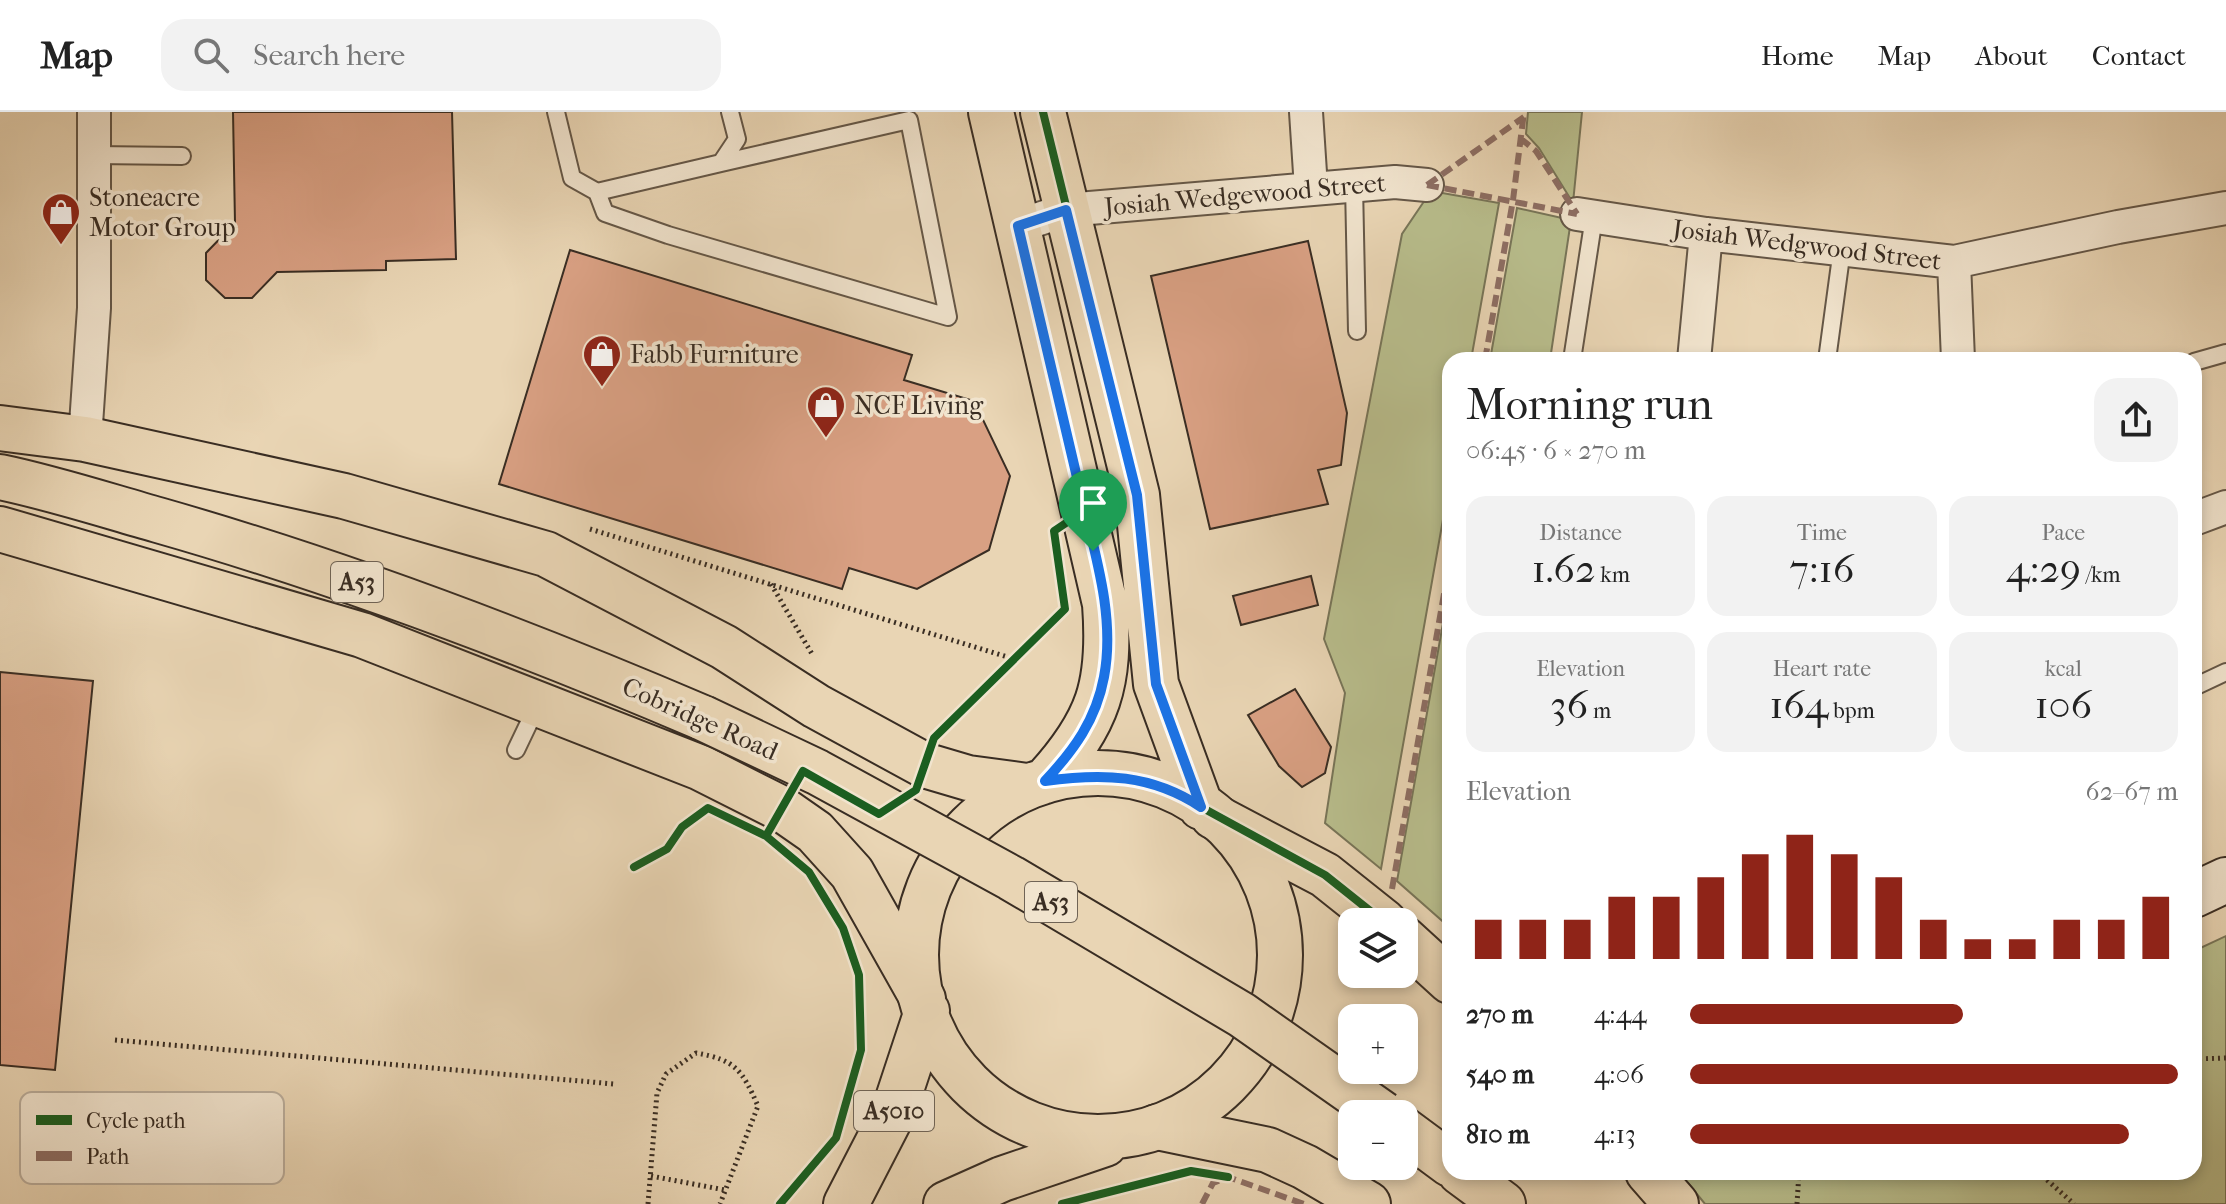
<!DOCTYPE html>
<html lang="en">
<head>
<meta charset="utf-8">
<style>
  body { margin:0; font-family:"IM FELL French Canon",serif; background:#f2f2f2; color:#222; height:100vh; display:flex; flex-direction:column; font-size:30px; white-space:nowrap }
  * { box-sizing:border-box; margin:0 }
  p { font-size:26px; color:#767676 }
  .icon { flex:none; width:44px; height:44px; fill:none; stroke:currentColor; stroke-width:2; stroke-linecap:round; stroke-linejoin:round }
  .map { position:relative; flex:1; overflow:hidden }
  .panel { position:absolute; left:1442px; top:240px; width:760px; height:828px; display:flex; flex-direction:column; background:#fff; border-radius:24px; box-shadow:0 4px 12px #0003 }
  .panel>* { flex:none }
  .buttons { position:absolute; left:1338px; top:796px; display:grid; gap:16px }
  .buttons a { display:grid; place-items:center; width:80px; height:80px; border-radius:16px; background:#fff; box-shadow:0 4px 12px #0003; font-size:40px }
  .pin { position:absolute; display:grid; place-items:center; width:68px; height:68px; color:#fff; margin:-82px -34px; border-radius:50% 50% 50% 0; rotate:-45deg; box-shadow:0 0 8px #0007 }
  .pin .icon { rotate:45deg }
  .round { display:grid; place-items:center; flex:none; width:84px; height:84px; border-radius:24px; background:#f2f2f2 }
  .headline { display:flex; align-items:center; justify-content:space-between; height:136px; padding:0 24px }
  h1 { font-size:44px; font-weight:600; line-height:60px }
  .figures { display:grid; grid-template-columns:repeat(3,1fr); gap:12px; height:136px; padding:8px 24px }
  .figures div { display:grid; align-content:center; border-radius:20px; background:#f2f2f2; text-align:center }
  .figures b { font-size:40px; font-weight:600 }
  .figures small { font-size:22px; font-weight:400 }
  .figures p { font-size:22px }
  .chart { height:224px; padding:16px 24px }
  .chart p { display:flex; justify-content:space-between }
  .chart svg { width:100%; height:144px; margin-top:8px; stroke:#8f2418; stroke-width:6 }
  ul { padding:0 24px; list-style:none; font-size:26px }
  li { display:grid; grid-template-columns:128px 96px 1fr; align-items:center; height:60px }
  li i { height:20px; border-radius:10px; background:#8f2418 }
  header { display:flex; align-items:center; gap:48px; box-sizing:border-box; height:112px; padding:0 40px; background:#fff; border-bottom:2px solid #e0e0e0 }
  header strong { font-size:38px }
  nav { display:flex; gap:44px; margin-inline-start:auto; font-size:28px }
  .search { width:560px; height:72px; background:#f2f2f2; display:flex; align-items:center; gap:20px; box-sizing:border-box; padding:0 28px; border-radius:24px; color:#767676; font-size:30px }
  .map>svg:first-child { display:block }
  .green { fill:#b8bd8c; stroke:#787558; stroke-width:2 }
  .building { fill:#d9a083; stroke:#392d23; stroke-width:2 }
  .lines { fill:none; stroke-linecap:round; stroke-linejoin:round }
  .service-casing { stroke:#655747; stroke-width:20 }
  .minor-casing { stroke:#655747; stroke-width:36 }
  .secondary-casing { stroke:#392d23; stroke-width:48 }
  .primary-casing { stroke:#392d23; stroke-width:48 }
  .trunk-casing { stroke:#392d23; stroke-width:48 }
  .path { stroke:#392d23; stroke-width:5; stroke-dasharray:2 4; stroke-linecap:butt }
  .service { stroke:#f1e4ce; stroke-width:16 }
  .minor { stroke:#f1e4ce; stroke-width:32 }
  .secondary { stroke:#f1e4ce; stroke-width:44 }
  .primary { stroke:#e9d5b4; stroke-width:44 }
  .trunk { stroke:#e9d5b4; stroke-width:44 }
  .trunk-bridge-casing { stroke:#392d23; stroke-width:48; stroke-linecap:butt }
  .trunk-bridge { stroke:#e9d5b4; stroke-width:44 }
  .quiet { stroke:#8d6e63; stroke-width:6; stroke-dasharray:12 6; stroke-linecap:butt }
  .cycleway-casing { stroke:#f1e4ce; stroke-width:13 }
  .cycleway { stroke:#1b5e20; stroke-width:8 }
  .route-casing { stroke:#fff; stroke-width:16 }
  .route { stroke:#1a73e8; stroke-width:10 }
  .labels { text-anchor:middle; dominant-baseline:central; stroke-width:7; stroke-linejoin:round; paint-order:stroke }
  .shield { fill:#f1e4ce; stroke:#706456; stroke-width:2 }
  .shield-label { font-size:24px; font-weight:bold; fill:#392d23 }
  .street-label { font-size:26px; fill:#392d23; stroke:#f1e4ce }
  .poi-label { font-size:26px; fill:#392d23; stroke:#f1e4ce; text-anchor:start }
  .key { fill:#f1e4ce; stroke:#baad9b; stroke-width:2 }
  .key-label { font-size:22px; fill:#392d23 }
</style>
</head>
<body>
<header>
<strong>Map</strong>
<div class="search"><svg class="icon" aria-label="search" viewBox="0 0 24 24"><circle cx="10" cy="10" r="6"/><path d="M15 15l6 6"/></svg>Search here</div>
<nav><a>Home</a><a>Map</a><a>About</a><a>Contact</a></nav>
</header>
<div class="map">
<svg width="2226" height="1092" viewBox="0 0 2226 1092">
  <rect width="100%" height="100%" fill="#e9d5b4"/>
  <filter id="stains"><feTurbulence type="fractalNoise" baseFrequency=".0025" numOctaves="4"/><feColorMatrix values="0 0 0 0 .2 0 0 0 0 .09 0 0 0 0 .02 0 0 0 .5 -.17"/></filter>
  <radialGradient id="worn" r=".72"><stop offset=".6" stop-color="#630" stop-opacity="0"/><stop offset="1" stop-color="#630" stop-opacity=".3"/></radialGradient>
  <path class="green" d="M1528 0H1582L1573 91 1539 36 1526 22Z
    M1431 79 1499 91 1471 248H1450V368L1381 757 1325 711 1345 581 1324 527 1402 122Z
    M1517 96 1571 108 1550 248H1490Z
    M1450 472V808L1448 814 1397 769Z
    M2226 824V1092H1705L1679 1060H2194V839Z"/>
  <path class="building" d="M233 0H452L456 147 386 149V158L277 160 252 186H225L206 168V141L235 111Z
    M1308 129 1347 301 1341 353 1318 358 1328 392 1210 417 1151 164Z
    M570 138 912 243 904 268 974 289 1010 364 989 438 917 477 849 456 842 477 499 372Z
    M1311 464 1318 493 1241 513 1233 484Z
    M0 560 93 569 55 958 0 953Z
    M1295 577 1331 635 1325 661 1302 675 1279 654 1248 603Z"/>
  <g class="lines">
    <defs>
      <path id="service" d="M556 0 572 66 597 80 721 51 737 27 730 0
        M94 43 182 44
        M1354 73 1357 219
        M597 80 605 101 668 123 948 205 909 8 721 51
        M1572 248 1594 105
        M1827 248 1842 137
        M2194 250 2226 241
        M2194 575 2226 560
        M516 638 537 594"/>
      <path id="minor" d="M1306 0 1311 76
        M1577 102 1706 122 1954 150 2118 115 2226 96
        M1018 114 1066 98 1395 70 1427 73
        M1954 150 1958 248
        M1694 248 1706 122
        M85 327 94 196V0
        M2194 407 2226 395"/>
      <path id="secondary" d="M2194 783 2226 768"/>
      <path id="primary" d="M991 0 1105 492C1111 572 1099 610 1045 669
        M1043 0 1137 383 1156 572 1201 695
        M916 843a182 182 0 1 1 364 0a182 182 0 1 1-364 0Z
        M846 1092 894 999 927 899
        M946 1092 1002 1067 1105 1032"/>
      <path id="trunk" d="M0 316 85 327 344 384 546 442 724 535 816 594 924 653 968 666 1027 674
        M0 365C53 376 105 393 158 408 344 461 525 530 703 606
        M0 417 362 523 701 656 782 697 815 720 852 761 923 887
        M1213 704 1325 763 1384 810
        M1404 827 1450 869
        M1157 1015 1268 1038 1305 1055 1368 1092
        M1404 1018 1450 1052
        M1460 1060 1503 1092
        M1648 1060 1676 1092"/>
    </defs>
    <use href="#service" class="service-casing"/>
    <use href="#minor" class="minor-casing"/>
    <use href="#secondary" class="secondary-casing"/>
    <use href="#primary" class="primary-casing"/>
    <use href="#trunk" class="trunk-casing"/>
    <path class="path" d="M590 417 1014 547
      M771 472 812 542
      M115 928 614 972
      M2194 947 2226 946
      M2038 1060 2074 1092
      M651 1064 725 1078
      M648 1092 657 981 666 962 696 941C736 948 742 958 758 994L720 1092
      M1797 1092 1799 1060"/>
    <use href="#service" class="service"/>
    <use href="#minor" class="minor"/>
    <use href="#secondary" class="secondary"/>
    <use href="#primary" class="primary"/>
    <use href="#trunk" class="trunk"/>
    <defs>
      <path id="trunk-bridge" d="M703 606 817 660 1011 766 1242 903 1383 1002"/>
    </defs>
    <use href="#trunk-bridge" class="trunk-bridge-casing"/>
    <use href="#trunk-bridge" class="trunk-bridge"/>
    <path class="quiet" d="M1520 26 1536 39 1577 102
      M1427 73 1577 102
      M1427 73 1524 5
      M1485 248 1513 88 1524 0
      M1392 777 1450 448
      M1202 1092 1213 1071 1228 1065 1304 1092"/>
    <defs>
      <path id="cycleway" d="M1043 0 1137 383 1156 572 1201 695 1325 763 1384 810
        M766 724 803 659 879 702 916 678 934 626 1065 497 1054 419 1084 399
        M634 755 667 737 682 715 708 696 766 724 809 760 843 816 859 863 861 938 836 1026 780 1092
        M1062 1092 1191 1059 1228 1065"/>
    </defs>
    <use href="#cycleway" class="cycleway-casing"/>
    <use href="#cycleway" class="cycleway"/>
  </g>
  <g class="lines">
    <defs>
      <path id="route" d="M1066 98 1137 383 1156 572 1201 695C1151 662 1102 661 1045 669 1074 638 1096 608 1104 565 1116 502 1093 436 1079 374 1059 288 1039 201 1018 114Z"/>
    </defs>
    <use href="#route" class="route-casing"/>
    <use href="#route" class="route"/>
  </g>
  <defs>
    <symbol id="shop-pin" viewBox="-11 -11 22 30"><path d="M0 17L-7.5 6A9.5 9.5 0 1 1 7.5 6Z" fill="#8f2418" stroke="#f1e4ce"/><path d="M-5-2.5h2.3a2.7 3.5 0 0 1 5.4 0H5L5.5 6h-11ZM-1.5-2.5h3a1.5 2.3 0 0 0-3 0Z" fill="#fff"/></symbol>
  </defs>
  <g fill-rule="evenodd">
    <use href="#shop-pin" x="39" y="78" width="44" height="60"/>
    <use href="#shop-pin" x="580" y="220" width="44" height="60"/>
    <use href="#shop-pin" x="804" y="271" width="44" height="60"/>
  </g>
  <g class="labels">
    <g class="shield">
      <rect x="331" y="450" width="52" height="40" rx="6"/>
      <rect x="1025" y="770" width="52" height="40" rx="6"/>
      <rect x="854" y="979" width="80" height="40" rx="6"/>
    </g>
    <g class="shield-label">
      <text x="357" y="470">A53</text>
      <text x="1051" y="790">A53</text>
      <text x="894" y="999">A5010</text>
    </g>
    <g class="street-label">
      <text transform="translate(1245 83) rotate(-5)">Josiah Wedgewood Street</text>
      <text transform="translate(1807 133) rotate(7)">Josiah Wedgwood Street</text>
      <text transform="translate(700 607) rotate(24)">Cobridge Road</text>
    </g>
    <g class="poi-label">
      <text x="89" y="85">Stoneacre<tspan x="89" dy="30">Motor Group</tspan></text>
      <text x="630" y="242">Fabb Furniture</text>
      <text x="854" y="293">NCF Living</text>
    </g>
  </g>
  <rect x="20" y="980" width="264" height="92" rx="12" class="key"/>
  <rect x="36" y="1003" width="36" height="10" fill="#1b5e20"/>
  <rect x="36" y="1039" width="36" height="10" fill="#8d6e63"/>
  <g class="key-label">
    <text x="86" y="1016">Cycle path</text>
    <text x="86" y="1052">Path</text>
  </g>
  <rect width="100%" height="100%" filter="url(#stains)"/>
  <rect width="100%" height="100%" fill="url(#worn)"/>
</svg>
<div class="buttons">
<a><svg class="icon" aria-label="layers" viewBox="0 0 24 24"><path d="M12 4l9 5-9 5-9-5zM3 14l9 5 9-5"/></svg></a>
<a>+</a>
<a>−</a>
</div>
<div class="pin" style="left:1093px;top:439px;background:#1e9e55"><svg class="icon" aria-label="arrive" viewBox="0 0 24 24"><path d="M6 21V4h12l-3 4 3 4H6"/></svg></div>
<section class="panel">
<div class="headline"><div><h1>Morning run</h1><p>06:45 · 6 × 270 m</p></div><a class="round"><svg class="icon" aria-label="share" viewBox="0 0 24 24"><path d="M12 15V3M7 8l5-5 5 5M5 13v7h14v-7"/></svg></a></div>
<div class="figures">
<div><p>Distance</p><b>1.62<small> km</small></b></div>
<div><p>Time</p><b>7:16</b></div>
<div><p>Pace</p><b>4:29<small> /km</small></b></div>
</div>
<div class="figures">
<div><p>Elevation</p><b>36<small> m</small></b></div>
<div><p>Heart rate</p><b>164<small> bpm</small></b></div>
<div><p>kcal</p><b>106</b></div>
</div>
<div class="chart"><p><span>Elevation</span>62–67 m</p>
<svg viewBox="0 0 160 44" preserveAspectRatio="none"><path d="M5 44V32M15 44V32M25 44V32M35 44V25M45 44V25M55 44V19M65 44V12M75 44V6M85 44V12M95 44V19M105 44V32M115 44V38M125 44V38M135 44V32M145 44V32M155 44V25"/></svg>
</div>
<ul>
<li><b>270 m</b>4:44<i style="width:56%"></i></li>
<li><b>540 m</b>4:06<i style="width:100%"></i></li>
<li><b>810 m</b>4:13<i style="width:90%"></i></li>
</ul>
</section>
</div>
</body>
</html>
